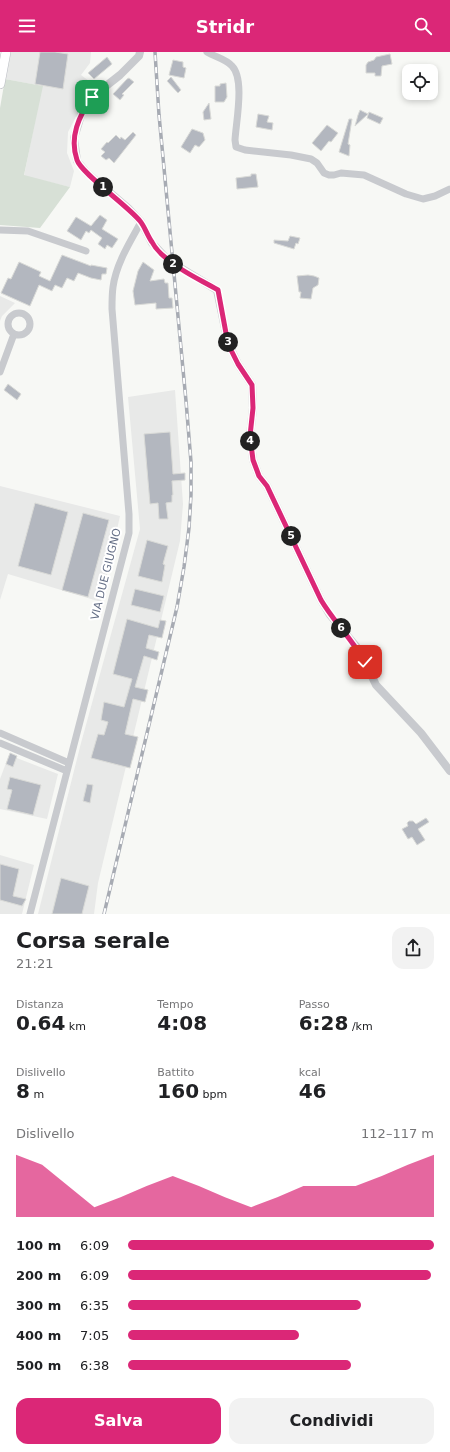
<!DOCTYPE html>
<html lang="it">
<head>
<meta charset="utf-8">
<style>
  body { margin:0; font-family:"DejaVu Sans",sans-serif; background:#f2f2f2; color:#202124; height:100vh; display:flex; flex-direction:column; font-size:15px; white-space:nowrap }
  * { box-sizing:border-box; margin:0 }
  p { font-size:13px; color:#757577 }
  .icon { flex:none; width:22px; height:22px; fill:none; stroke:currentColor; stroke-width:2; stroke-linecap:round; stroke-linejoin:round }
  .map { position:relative; height:862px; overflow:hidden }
  .sheet { display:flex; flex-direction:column; background:#fff; flex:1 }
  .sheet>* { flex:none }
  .tools { position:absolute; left:402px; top:12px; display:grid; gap:8px }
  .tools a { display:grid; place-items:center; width:36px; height:36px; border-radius:8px; background:#fff; box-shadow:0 2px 6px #0003; font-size:20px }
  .pin { position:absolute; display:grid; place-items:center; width:34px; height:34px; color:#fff; margin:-17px; border-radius:8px; box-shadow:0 2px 6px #0006 }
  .km { position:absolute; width:20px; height:20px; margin:-10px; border-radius:50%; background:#222; color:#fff; font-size:11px; line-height:20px; text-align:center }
  .round { display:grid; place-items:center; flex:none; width:42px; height:42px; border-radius:12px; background:#f2f2f2 }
  .headline { display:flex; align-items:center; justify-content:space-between; height:68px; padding:0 16px }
  h1 { font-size:22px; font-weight:700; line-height:30px }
  .figures { display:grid; grid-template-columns:repeat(3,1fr); gap:6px; height:68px; padding:4px 16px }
  .figures div { display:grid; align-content:center }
  .figures b { font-size:20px; font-weight:700 }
  .figures small { font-size:11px; font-weight:400 }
  .figures p { font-size:11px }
  .chart { height:112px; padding:8px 16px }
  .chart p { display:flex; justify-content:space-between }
  .chart svg { width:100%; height:72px; margin-top:4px; fill:#db2777; opacity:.7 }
  .button { display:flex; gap:8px; margin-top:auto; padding:8px 16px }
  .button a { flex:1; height:46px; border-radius:12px; background:#db2777; color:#fff; font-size:16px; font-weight:700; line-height:46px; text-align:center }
  .button a+a { background:#f2f2f2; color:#202124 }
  ul { padding:0 16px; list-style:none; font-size:13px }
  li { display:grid; grid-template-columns:64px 48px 1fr; align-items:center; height:30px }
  li i { height:10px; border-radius:5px; background:#db2777 }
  header { display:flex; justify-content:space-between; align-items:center; height:52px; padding:0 16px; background:#db2777; color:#fff; font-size:18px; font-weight:700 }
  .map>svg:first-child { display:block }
  .built { fill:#e8e9e8 }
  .green { fill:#d7e0d6 }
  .building { fill:#b3b7bf; stroke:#d9dad7 }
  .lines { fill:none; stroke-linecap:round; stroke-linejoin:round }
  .secondary-casing { stroke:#bcbec4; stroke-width:10 }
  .minor { stroke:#c8cace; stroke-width:7 }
  .tertiary { stroke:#c8cace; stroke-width:8 }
  .secondary { stroke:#fff; stroke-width:9 }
  .rail-casing { stroke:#a7abb3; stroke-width:3.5 }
  .rail { stroke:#fff; stroke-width:2; stroke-dasharray:6; stroke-linecap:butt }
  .route-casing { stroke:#fff; stroke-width:8 }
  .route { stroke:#db2777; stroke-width:5 }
  .labels { text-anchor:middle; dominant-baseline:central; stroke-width:4; stroke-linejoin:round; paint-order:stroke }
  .street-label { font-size:11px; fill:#667087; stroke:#fff }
</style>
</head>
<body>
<header><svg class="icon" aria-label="menu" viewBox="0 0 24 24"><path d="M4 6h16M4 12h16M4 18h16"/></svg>Stridr<svg class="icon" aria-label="search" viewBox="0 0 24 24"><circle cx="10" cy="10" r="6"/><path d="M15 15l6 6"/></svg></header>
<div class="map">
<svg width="450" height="862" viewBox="0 0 450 862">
  <rect width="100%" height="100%" fill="#f7f8f5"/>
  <path class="built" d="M11 0H91L90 11 81 23 93 32 68 80 67 101 74 119 70 135 24 124 42 34 5 27Z
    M0 244 15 251 2 264 0 269Z
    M175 338 183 452 180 489 98 831 94 862H38L81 691 140 477 128 345Z
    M0 434 120 464 101 550 8 522 0 548Z
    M9 703 58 722 47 767 0 757V727Z
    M0 803 34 813 22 862H0Z"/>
  <path class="green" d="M5 27 43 34 24 123 70 135 40 176 0 173V56Z"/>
  <path class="building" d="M40 0H55L68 2 63 37 35 32Z
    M390 2 392 12 382 14 381 24H375V21H366V13L368 10 374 8 376 5Z
    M107 5 112 12 94 27 88 21Z
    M173 8 183 10V15L186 16 184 26 169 23Z
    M171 25 181 38 178 41 167 29Z
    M129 26 134 30 122 42 124 43 120 48 113 42 127 27Z
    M226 31 227 45 224 50H215V34H220V32Z
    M209 51 211 67 204 68 203 60Z
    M360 58 368 62 355 74 358 63Z
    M369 60 383 66 380 72 367 66Z
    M258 62 269 64 267 70 273 71 272 78 256 75Z
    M349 67H352L348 92 350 93 349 104 339 100Z
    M327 73 338 81 331 90 329 89 321 99 312 91Z
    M192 77 203 81 205 88 199 95 195 93 190 101 181 95Z
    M133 80 136 83 114 111 109 106 106 108 101 104 105 100 101 97 107 90 108 91 116 83 120 87 121 85 125 88Z
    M251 122H256L258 135 237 137 236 126 251 124Z
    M100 163 107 168 102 177 118 187 112 196 107 193 105 197 98 192 102 186 91 178 89 181 86 179 81 188 67 179 76 165 91 174Z
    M290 184 300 186 298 192 296 191 294 197 274 191V188L288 189Z
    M62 203 91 214V213L107 216 106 222H102L101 228 91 226 78 221 74 229 67 226 62 236 55 233 52 239 39 233 30 254 1 241 8 226 11 227 19 210 41 220 39 224 50 229Z
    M143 210 154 218 150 229 164 227 165 231H168L169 246H172L173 256 156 257V251L135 253 133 239 138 219Z
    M308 223 314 224 319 226 318 233 313 236 311 247 300 246 301 240H299L297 224Z
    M8 332 21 342 17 348 4 338Z
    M170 380 173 422 185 421V428L172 429 173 443H172V450L166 451 168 467H159L158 451 150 452 144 382Z
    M35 451 68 460 51 523 18 514Z
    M83 461 109 468 88 545 62 538Z
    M147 488 168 494 163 512 165 513 162 530 138 524Z
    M135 537 164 544 160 560 131 553Z
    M127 567 158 576 160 568 166 569 162 586 149 583 146 596 159 600 157 608 144 604 135 635 148 638 145 650 133 647 125 682 138 685 130 716 91 706 98 682 104 683 108 670 101 668 104 650 124 655 132 627 113 622Z
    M10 701 17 704 13 715 6 712Z
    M10 725 41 733 33 763 7 757 12 738 7 737Z
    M87 732 93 733 90 751 83 749Z
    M426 766 429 770 418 777 425 788 417 793 412 785 408 787 402 777 408 774 407 771 409 769H413L416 772Z
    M0 812 19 817 13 844 26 847 22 854 0 848Z
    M61 826 89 834 82 862H52Z"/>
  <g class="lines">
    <defs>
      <path id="secondary" d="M0 32 6 0"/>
    </defs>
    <use href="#secondary" class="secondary-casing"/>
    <path class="minor" d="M207 0C215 5 226 7 232 14 245 27 236 70 235 88L236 95 245 98 291 103 311 107 317 111 324 121 329 123H334L341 121 364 123 406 142 423 147 435 144 450 137
      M0 178 28 179 86 199
      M8 272a11 11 0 1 1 22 0a11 11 0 1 1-22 0Z
      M0 320 14 282
      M0 681 69 711
      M0 691 67 719
      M30 862 129 481V462L112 257C112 250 112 242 113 235 116 212 130 190 141 170"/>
    <path class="tertiary" d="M140 0 139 4 120 23 92 45 82 60 74 86 77 109 87 121 128 156 141 170 152 191 166 206 174 212 217 238 228 291 238 312 252 333 253 356 250 384 253 408 259 424 267 434 321 548 330 563 356 594 365 610 376 633 421 681 450 719"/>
    <use href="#secondary" class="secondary"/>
    <defs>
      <path id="rail" d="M104 862 177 555 184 515 189 476 191 443V410L186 349 159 63 155 0"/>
    </defs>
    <use href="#rail" class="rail-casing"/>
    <use href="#rail" class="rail"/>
  </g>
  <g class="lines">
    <defs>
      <path id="route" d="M92 45C79 64 69 85 77 108 81 121 128 154 140 169 145 175 147 183 152 190 155 196 161 202 166 206 180 219 201 228 218 238L228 292 238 312 252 333 253 356 250 384 253 408 259 424 267 434 321 548C334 570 352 587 365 610"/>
    </defs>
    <use href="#route" class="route-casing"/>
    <use href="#route" class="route"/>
  </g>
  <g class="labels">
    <g class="street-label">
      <text transform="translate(106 522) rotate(-76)">VIA DUE GIUGNO</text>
    </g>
  </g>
</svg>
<div class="tools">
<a><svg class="icon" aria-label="locate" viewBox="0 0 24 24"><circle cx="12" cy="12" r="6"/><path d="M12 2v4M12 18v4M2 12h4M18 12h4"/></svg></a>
</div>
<div class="pin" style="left:92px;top:45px;background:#1e9e55"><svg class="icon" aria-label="arrive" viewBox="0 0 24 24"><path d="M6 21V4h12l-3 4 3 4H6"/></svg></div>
<div class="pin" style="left:365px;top:610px;background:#d93025"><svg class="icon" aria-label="check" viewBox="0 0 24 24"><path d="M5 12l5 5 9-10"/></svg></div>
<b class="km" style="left:103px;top:135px">1</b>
<b class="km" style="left:173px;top:212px">2</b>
<b class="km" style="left:228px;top:290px">3</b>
<b class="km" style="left:250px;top:389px">4</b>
<b class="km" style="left:291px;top:484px">5</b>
<b class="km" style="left:341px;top:576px">6</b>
</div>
<section class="sheet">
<div class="headline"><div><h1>Corsa serale</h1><p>21:21</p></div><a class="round"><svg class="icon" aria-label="share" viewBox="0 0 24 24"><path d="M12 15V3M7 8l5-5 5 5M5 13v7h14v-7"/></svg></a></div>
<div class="figures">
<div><p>Distanza</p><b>0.64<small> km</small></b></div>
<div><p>Tempo</p><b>4:08</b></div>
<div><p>Passo</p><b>6:28<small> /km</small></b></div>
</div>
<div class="figures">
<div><p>Dislivello</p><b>8<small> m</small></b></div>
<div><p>Battito</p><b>160<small> bpm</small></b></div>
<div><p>kcal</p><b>46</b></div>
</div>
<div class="chart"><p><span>Dislivello</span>112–117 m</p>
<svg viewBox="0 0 160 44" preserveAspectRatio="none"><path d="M0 44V6L10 12L20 25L30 38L40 32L50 25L60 19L70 25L80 32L90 38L100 32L110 25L120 25L130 25L140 19L150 12L160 6V44z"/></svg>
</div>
<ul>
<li><b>100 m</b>6:09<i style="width:100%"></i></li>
<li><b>200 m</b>6:09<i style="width:99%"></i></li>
<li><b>300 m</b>6:35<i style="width:76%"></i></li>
<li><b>400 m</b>7:05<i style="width:56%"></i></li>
<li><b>500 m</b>6:38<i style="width:73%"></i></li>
</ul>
<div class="button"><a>Salva</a><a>Condividi</a></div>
</section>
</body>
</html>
